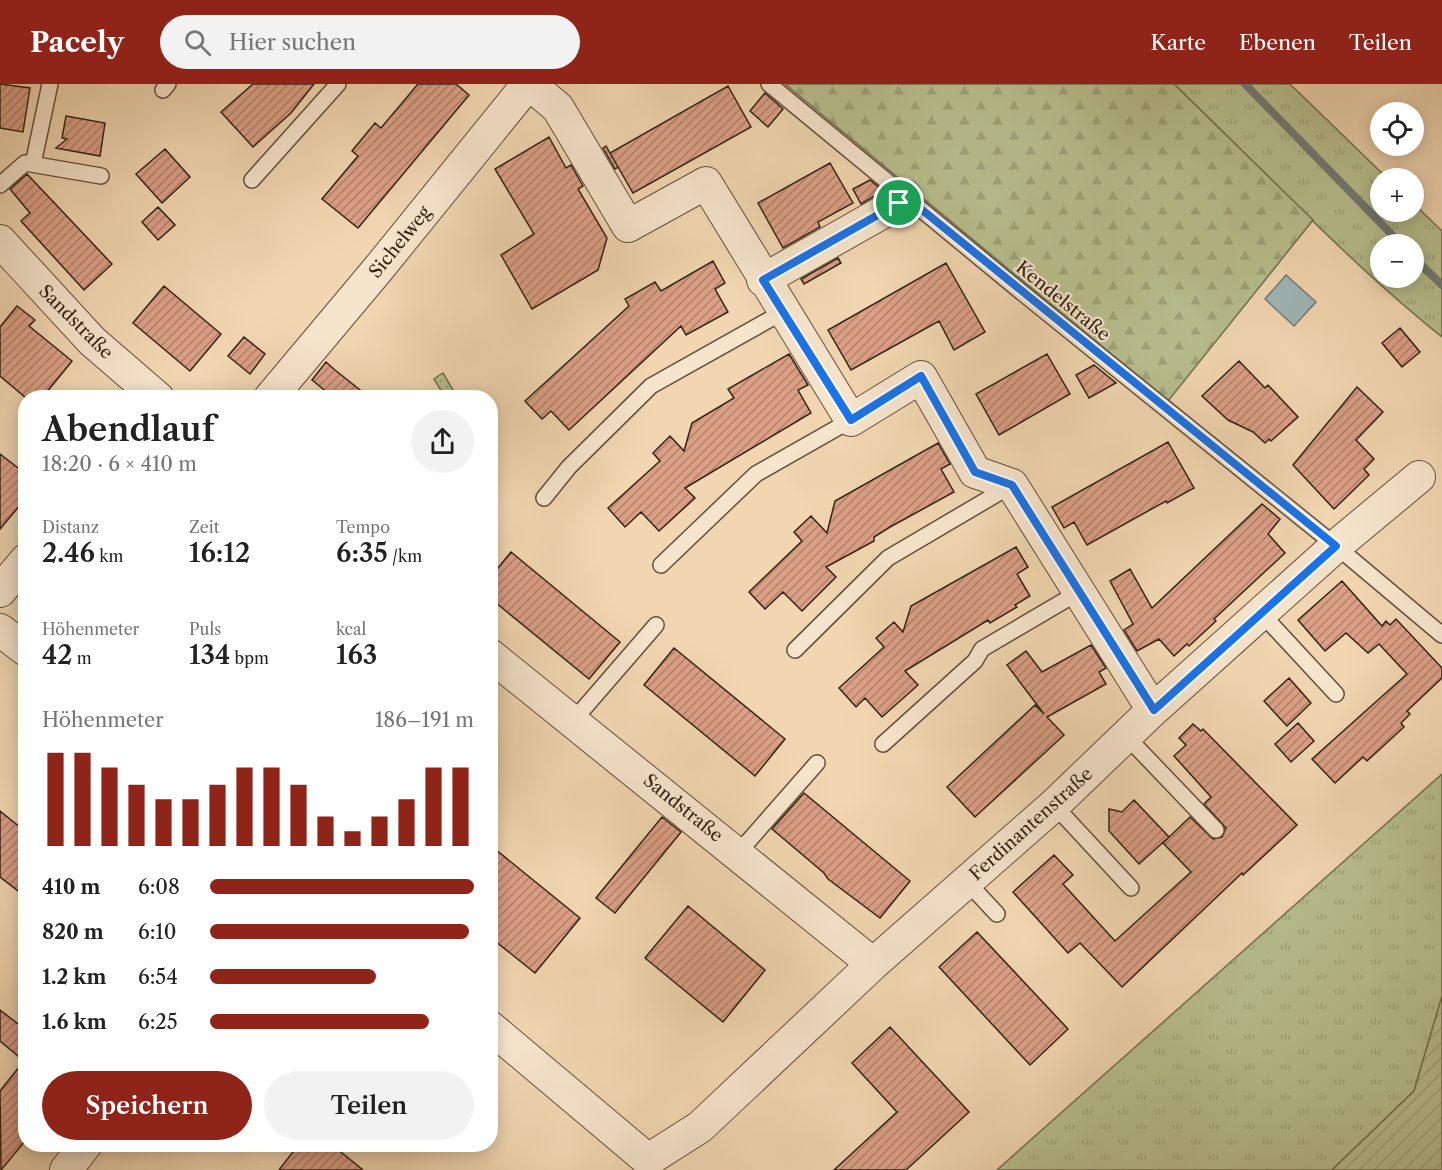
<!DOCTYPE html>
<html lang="de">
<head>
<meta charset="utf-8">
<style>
  body { margin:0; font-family:"Libre Caslon Text",serif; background:#f2f2f2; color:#222; height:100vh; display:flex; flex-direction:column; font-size:22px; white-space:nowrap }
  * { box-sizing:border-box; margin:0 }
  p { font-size:20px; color:#767676 }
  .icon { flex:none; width:33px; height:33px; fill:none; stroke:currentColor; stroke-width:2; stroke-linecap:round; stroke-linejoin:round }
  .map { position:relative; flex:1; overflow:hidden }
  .panel { position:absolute; left:18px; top:306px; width:480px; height:762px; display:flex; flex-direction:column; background:#fff; border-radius:24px; box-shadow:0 3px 15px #0003 }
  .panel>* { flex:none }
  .fabs { position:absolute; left:1370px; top:18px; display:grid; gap:12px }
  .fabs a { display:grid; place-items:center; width:54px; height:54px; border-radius:50%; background:#fff; box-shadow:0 3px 15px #0003; font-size:30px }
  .pin { position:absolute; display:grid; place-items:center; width:51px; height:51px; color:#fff; margin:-26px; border:3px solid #fff; border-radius:50%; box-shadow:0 2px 6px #0007 }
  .round { display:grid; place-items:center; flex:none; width:63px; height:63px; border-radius:32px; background:#f2f2f2 }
  .overview { display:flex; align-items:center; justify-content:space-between; height:102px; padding:0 24px }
  h1 { font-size:33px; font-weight:600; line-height:45px }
  .figures { display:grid; grid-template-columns:repeat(3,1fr); gap:9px; height:102px; padding:6px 24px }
  .figures div { display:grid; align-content:center }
  .figures b { font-size:26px; font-weight:600 }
  .figures small { font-size:16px; font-weight:400 }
  .figures p { font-size:16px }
  .chart { height:168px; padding:12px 24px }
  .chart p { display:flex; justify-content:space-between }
  .chart svg { width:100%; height:108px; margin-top:6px; stroke:#8f2418; stroke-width:6 }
  .button { display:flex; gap:12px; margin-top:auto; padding:12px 24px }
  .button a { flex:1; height:69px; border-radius:36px; background:#8f2418; color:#fff; font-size:24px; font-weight:600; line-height:69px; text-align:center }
  .button a+a { background:#f2f2f2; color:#222 }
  ul { padding:0 24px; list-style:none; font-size:20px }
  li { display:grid; grid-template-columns:96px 72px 1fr; align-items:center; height:45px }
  li i { height:15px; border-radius:8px; background:#8f2418 }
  header { display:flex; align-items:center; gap:36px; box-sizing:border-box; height:84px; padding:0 30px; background:#8f2418; color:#fff }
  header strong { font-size:28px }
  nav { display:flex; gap:33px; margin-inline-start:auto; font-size:21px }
  .search { width:420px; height:54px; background:#f2f2f2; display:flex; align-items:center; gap:15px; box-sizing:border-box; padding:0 21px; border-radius:33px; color:#767676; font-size:22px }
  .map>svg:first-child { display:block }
  .grass { fill:url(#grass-tufts); stroke:#747052; stroke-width:1.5; fill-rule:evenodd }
  .forest { fill:url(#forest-firs); stroke:#747052; stroke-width:1.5 }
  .park { fill:url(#park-dots); stroke:#747052; stroke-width:1.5 }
  .garden { fill:url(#garden-furrows); stroke:#747052; stroke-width:1.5 }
  .water { fill:#9fb6b7; stroke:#737b76; stroke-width:1.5 }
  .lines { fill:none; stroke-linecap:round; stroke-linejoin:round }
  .stream { stroke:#737b76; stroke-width:8 }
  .building { fill:url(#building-hatch); stroke:#312215; stroke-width:1.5 }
  .lane-casing { stroke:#614f3c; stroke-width:18 }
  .street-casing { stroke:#614f3c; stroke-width:34 }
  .lane { stroke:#f6e4cc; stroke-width:15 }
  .street { stroke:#f6e4cc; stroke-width:32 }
  .route-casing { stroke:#fff; stroke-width:12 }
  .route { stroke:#1a73e8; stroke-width:8 }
  .labels { text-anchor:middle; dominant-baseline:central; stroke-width:4.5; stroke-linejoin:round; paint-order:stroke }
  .street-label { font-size:18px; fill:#312215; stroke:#f6e4cc }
</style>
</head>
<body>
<header>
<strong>Pacely</strong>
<div class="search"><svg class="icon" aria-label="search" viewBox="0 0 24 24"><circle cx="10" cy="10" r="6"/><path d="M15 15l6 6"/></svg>Hier suchen</div>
<nav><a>Karte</a><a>Ebenen</a><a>Teilen</a></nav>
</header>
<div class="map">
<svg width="1442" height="1086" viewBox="0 0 1442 1086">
  <defs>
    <pattern id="grass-tufts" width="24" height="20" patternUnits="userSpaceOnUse" patternTransform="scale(1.5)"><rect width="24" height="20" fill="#b7be8e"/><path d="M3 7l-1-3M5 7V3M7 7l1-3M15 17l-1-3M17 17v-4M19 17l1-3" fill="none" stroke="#9ea37a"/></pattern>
    <pattern id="forest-firs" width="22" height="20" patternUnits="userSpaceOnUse" patternTransform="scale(1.5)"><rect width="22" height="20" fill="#b7be8e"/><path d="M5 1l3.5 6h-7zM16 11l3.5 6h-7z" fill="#9ea37a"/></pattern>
    <pattern id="park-dots" width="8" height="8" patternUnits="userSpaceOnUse" patternTransform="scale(1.5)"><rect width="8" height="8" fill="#b7be8e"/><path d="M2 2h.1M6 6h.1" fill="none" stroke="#9ea37a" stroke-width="1.8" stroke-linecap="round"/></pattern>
    <pattern id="garden-furrows" width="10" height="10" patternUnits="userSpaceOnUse" patternTransform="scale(1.5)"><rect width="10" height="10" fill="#b7be8e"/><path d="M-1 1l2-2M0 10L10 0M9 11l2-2" fill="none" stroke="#9ea37a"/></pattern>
    <pattern id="building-hatch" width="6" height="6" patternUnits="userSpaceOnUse" patternTransform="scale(1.5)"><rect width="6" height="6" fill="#db9f86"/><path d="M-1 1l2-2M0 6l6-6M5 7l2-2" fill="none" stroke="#b2816c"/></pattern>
  </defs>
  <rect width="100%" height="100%" fill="#f1d6b1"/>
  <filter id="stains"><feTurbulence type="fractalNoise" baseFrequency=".00333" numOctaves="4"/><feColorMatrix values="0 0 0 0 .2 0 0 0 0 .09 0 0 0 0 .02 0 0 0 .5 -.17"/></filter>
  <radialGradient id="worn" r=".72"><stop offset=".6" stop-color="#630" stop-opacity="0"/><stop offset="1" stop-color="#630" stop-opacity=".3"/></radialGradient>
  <path class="grass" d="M1174 0H1290L1387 94H1380V128H1413V119L1442 147V253C1347 177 1262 85 1174 0ZM1380 160H1413V194H1380Z
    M1442 690V912L1414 1007 1332 1086H997Z"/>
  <path class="forest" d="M785 0H1174L1313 136 1168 317Z"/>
  <path class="park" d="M443 289 457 313H445L434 295Z"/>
  <path class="garden" d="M1442 912V1086H1332L1414 1007Z"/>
  <path class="water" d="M1286 191 1316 218 1294 242 1265 215Z"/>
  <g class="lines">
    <path class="stream" d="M1245 0 1401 160
      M1413 173 1442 201"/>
  </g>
  <path class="building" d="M0 0 30 4 23 48 0 44Z
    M253 0H314L291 29 253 63 221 28Z
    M418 0H456L469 11 358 144 322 115 358 72 352 67 375 39 381 44Z
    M728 2 751 43 633 109 610 69Z
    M765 9 783 25 768 43 750 27Z
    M66 32 105 39 100 72 56 64 67 55 62 54Z
    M549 53 566 84 571 81 583 102 578 105 607 154 598 186 532 225 501 171 534 150 495 85Z
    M606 62 618 83 615 85 603 64Z
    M165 65 190 93 162 119 136 90Z
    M830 79 853 119 818 138 820 143 783 164 758 119Z
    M27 90 112 180 84 206 21 137 30 129 10 105Z
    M870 96 883 107 861 120 853 105Z
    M158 123 175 141 158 156 142 138Z
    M838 174 841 179 804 200 801 195Z
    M713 177 725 199 715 205 728 228 686 251 681 242 569 346 551 327 542 335 525 317 629 222 625 215 655 198 661 207Z
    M946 179 985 248 954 266 939 237 851 286 828 246Z
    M164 202 221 250 190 287 133 239Z
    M17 222 35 236 29 242 72 277 42 314H26L0 292V243Z
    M1400 244 1420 268 1402 283 1382 259Z
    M244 253 265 270 250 290 228 272Z
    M789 270 808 301 798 306 811 329 685 404 695 414 659 447 641 428 625 443 608 424 660 377 653 369 670 352 684 367 692 339 734 314 728 305Z
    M1047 270 1070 310 999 351 976 310Z
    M1239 277 1265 304 1268 301 1298 333 1271 357 1269 355 1265 359 1253 348 1228 336 1202 312Z
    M326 278 335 286 370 314H334L312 296Z
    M1094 281 1116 299 1089 314 1076 291Z
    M1357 303 1383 328 1356 356 1374 375 1364 385 1369 391 1334 425 1293 381Z
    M1168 358 1194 404 1167 419 1166 417 1087 461 1074 438 1064 444 1052 423Z
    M938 359 950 380 941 385 954 408 890 443 874 453V457L826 483 836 493 802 527 783 508 765 525 749 508 802 457 794 448 811 432 827 449 835 417Z
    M0 370 26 390V414L0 445Z
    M1262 420 1280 435 1268 450 1285 469 1214 535 1216 537 1189 562 1187 560 1174 572 1159 555 1137 567 1124 546 1133 540 1110 497 1130 485 1152 524Z
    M1016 463 1028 483 1017 490 1030 512 1015 521 1017 523 990 539 988 536 905 587 918 601 882 633 865 614 856 623 839 604 884 563 876 554 894 538 903 548 911 522Z
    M511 468 620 558 589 595 490 514V494Z
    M1342 497 1382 542 1386 537 1390 541 1396 535 1442 584V594L1407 627 1410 630 1401 639 1404 643 1367 677 1363 673 1335 699 1312 675 1407 590 1379 560 1368 569 1346 549 1325 567 1298 536Z
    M1091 561 1106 584 1099 588 1106 600 1047 633 1064 651 975 733 947 703 1035 621 1044 630 1007 581 1026 567 1042 588Z
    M674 564 785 655 755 692 644 601Z
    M1289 594 1311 619 1287 642 1264 617Z
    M1298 639 1314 657 1291 678 1275 660Z
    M1193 640 1201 647 1203 645 1297 741 1243 791 1242 789 1122 903 1080 859 1068 869 1013 808 1054 771 1073 791 1063 800 1115 857 1191 788 1163 759 1190 733 1213 755 1222 753 1226 744 1204 720 1211 713 1174 672 1186 661 1179 654Z
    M804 709 910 797 880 834 828 795 824 789 772 745Z
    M1134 716 1169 753 1139 780 1109 747V725L1122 728Z
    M0 727 26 748V813L0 793Z
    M662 733 681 748 615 829 596 814Z
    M490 761 580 834 535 889 490 853Z
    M688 822 765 886 723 938 645 874Z
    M977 848 1068 945 1030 981 939 883Z
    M0 926 26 946V1056L1 1086 0 1007 24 977 0 957Z
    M890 943 969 1028 906 1086H834L897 1028 852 979Z
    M299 1060H331L363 1086H279Z"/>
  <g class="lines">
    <defs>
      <path id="lane" d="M769 0 1020 207 1336 462 1442 551
        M163 6 168 0
        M33 80 50 0
        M252 96 338 0
        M0 101 25 79 101 92
        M544 414 569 383 651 302 783 228
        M661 481 756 390 851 336
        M1261 529 1336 610
        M795 566 888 474 1012 401
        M573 637 656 541
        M1127 653 1216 746
        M883 660 975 577 982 565 1079 508
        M1054 721 1131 804
        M738 769 817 679
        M967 798 997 830"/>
      <path id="street" d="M530 0 558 24 628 142 706 99 851 336 921 293 975 388 1012 401 1153 626
        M0 157 92 257 158 314
        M763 196 899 119 905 112
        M270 314 379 184 528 0
        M0 507 26 476
        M0 546 26 566
        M490 571 873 880
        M490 943 648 1076
        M648 1076 700 1043 873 880 1054 721 1153 626 1336 462 1419 393
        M66 1086 86 1060"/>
    </defs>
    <use href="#lane" class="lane-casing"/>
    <use href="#street" class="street-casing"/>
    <use href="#lane" class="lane"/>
    <use href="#street" class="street"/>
  </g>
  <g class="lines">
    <defs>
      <path id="route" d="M905 112 1336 462 1154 626 1012 401 975 388 921 292 851 336 763 196 899 119Z"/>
    </defs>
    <use href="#route" class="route-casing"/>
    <use href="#route" class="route"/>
  </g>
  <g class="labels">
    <g class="street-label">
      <text transform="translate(400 158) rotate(-51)">Sichelweg</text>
      <text transform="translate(1063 217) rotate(39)">Kendelstraße</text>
      <text transform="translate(76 238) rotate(45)">Sandstraße</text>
      <text transform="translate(683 724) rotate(39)">Sandstraße</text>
      <text transform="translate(1031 740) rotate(-42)">Ferdinantenstraße</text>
    </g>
  </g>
  <rect width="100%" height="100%" filter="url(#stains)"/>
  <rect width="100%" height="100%" fill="url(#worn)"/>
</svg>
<div class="fabs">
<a><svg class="icon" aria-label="locate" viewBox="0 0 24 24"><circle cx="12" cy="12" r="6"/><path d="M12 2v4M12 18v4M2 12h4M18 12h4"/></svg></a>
<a>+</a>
<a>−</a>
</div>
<div class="pin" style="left:899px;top:119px;background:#1e9e55"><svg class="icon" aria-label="arrive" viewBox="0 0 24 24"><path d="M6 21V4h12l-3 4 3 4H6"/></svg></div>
<section class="panel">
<div class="overview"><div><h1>Abendlauf</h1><p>18:20 · 6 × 410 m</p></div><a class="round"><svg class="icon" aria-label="share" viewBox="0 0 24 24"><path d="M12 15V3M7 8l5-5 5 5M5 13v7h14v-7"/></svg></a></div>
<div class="figures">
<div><p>Distanz</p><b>2.46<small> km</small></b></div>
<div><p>Zeit</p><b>16:12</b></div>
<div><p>Tempo</p><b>6:35<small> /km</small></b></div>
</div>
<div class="figures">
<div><p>Höhenmeter</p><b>42<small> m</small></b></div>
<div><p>Puls</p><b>134<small> bpm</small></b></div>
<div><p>kcal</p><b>163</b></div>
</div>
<div class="chart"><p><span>Höhenmeter</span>186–191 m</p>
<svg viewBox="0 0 160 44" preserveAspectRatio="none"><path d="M5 44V6M15 44V6M25 44V12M35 44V19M45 44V25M55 44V25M65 44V19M75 44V12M85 44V12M95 44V19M105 44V32M115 44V38M125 44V32M135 44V25M145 44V12M155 44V12"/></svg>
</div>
<ul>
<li><b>410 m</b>6:08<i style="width:100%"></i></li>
<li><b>820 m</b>6:10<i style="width:98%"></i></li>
<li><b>1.2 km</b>6:54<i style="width:63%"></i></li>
<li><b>1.6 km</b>6:25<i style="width:83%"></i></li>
</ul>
<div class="button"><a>Speichern</a><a>Teilen</a></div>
</section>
</div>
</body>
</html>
